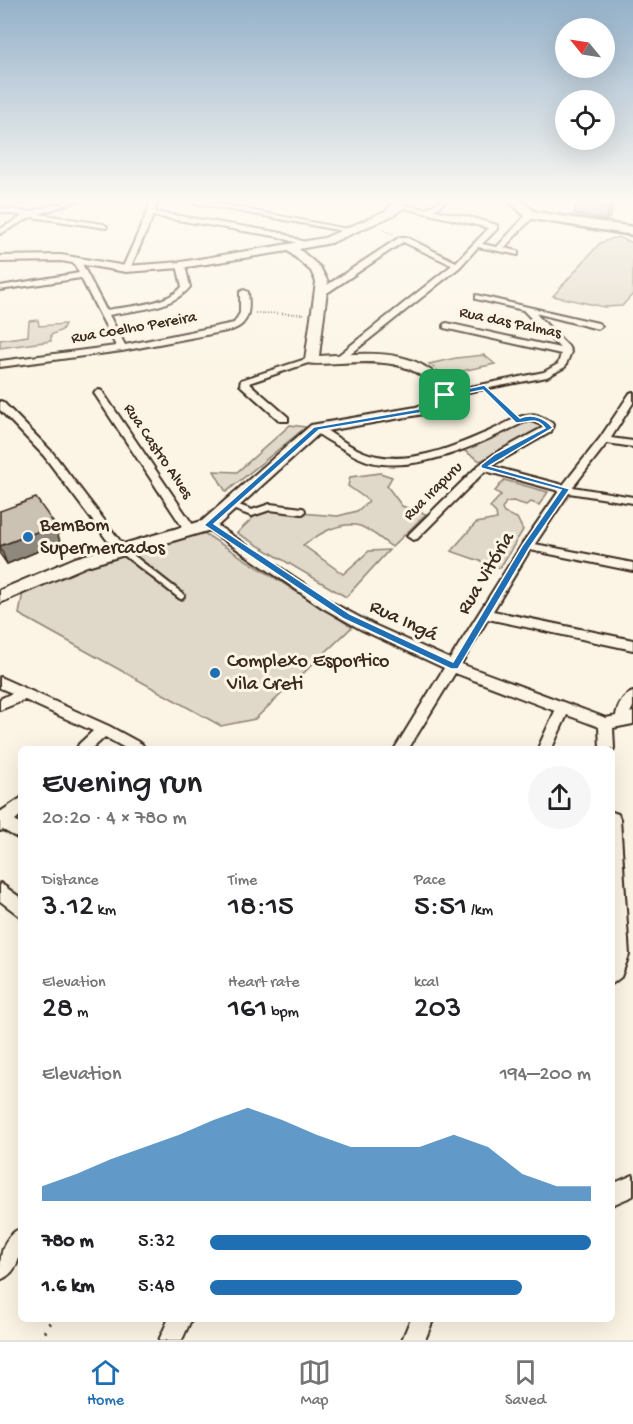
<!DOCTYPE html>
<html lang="en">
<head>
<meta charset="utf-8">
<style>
  body { margin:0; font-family:"Gochi Hand",sans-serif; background:#f6f6f6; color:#202124; height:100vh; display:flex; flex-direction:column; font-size:22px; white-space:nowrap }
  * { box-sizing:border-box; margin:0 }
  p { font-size:20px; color:#757577 }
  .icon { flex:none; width:33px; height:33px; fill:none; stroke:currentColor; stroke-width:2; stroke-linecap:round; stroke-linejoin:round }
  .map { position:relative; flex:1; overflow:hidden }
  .drawer { position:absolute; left:18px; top:746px; width:597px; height:576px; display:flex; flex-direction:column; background:#fff; border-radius:9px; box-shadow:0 6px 24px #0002 }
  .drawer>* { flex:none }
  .needle { width:39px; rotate:300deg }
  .tools { position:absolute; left:555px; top:18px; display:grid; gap:12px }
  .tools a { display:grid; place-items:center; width:60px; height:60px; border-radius:50%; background:#fff; box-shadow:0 6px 24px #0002; font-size:30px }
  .pin { position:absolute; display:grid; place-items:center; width:51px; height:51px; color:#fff; margin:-26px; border-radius:12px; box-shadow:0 3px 9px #0006 }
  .round { display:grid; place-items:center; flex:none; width:63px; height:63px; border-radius:32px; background:#f6f6f6 }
  .head { display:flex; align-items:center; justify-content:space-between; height:102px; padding:0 24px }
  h1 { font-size:33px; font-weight:600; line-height:45px }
  .figures { display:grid; grid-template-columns:repeat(3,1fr); gap:9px; height:102px; padding:6px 24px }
  .figures div { display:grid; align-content:center }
  .figures b { font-size:30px; font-weight:600 }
  .figures small { font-size:16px; font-weight:400 }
  .figures p { font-size:16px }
  .chart { height:168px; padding:12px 24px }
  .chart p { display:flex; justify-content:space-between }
  .chart svg { width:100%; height:108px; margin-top:6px; fill:#1f6fb2; opacity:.7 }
  ul { padding:0 24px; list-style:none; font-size:20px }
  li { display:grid; grid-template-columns:96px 72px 1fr; align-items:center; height:45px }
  li i { height:15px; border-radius:8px; background:#1f6fb2 }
  .dock { display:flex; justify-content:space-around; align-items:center; height:84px; border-top:2px solid #e0e0e0; background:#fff; font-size:16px; color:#757577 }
  .dock a { display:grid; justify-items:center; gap:3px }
  .dock .active { color:#1f6fb2 }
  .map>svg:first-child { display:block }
  .green { fill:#e0d8c8; stroke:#8e8173; stroke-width:1.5 }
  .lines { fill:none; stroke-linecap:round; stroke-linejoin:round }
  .lane-casing { stroke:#3b2a1e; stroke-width:10 }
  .street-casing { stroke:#3b2a1e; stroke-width:4 }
  .secondary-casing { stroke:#3b2a1e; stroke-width:4 }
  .primary-casing { stroke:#3b2a1e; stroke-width:5 }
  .path-far1 { stroke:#3b2a1e; stroke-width:1.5; stroke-dasharray:1 2; stroke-linecap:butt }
  .path { stroke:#3b2a1e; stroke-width:4; stroke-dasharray:2 7; stroke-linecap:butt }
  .lane { stroke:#fcf5e5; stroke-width:6 }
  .street { fill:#fcf5e5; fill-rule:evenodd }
  .secondary { fill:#fcf5e5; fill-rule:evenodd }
  .primary { fill:#fcf5e5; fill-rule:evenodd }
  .wall { fill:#afa79a; stroke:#3b2a1e; stroke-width:1.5 }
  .shaded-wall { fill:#8f887d; stroke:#3b2a1e; stroke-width:1.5 }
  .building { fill:#ccc2b3; stroke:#3b2a1e; stroke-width:1.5 }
  .route { fill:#1f6fb2; stroke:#fff; stroke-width:1.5; fill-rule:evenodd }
  .poi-dot { fill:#1f6fb2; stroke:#fcf5e5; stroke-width:2 }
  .labels { text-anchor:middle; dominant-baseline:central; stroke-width:6; stroke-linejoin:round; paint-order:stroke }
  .far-street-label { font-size:16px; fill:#3b2a1e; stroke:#fcf5e5 }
  .poi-label { font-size:20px; fill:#3b2a1e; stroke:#fcf5e5; text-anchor:start }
  .street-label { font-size:20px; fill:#3b2a1e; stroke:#fcf5e5 }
</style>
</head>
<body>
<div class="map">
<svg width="633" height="1340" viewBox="0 0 633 1340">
  <rect width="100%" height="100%" fill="#fcf5e5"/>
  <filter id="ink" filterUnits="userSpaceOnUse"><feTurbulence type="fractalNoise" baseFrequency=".0167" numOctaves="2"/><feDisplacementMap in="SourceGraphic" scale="12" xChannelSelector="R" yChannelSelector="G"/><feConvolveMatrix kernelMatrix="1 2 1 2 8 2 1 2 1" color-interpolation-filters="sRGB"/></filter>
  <g filter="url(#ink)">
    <path class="green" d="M617 237 633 243V294L622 306 604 307 553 296 600 243Z
      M38 320 39 326 65 324 62 330 51 335V341L0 348V340L28 336 29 321Z
      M484 355 495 364 443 375 429 364 456 358Z
      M530 420 537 421 546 428 480 461 463 450Z
      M290 425 306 427 226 492 214 471 237 472Z
      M380 473 392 477 387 486 402 506 426 514 392 547C382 540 371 530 360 526 340 520 318 535 303 545L343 574 369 551 389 550 346 597 237 533 261 510 338 516 357 511 369 501 348 486 350 477Z
      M504 480 548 492 539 505 531 502 526 505 513 501 506 502 502 509 504 513 517 518 523 530 500 568 451 551 476 523 497 519 496 513 490 507 501 495 495 491Z
      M199 530 352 627 255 719 221 726 19 614 23 592 89 565Z"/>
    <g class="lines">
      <defs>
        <path id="lane" d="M230 505 252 513 270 507 302 511
          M122 550 181 596"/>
        <path id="street" d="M71 200H80L39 214 103 224 107 226 106 228 31 217 0 234V229L23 216 0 212V208L29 212Z
          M151 200H157L155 212 282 233 311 245 307 247 280 237 153 216 130 269 123 271 122 269 147 213Z
          M187 200H199L357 231 353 233 190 202Z
          M441 200H448L434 210 472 218 497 225V229L482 244 497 247 528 213 535 215 504 248 518 251V255L478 247 460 267 342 361H336V357L452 265 403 242 324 295H318V291L400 237H406L456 262 489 228 395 206 399 204 426 209Z
          M76 258 80 260 106 310C130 306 165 305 182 287L177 265 181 263 185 265 190 287C172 309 135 310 109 315L125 345 234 323 240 313V292L244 290 248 292C250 309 250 324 232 330L122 351 0 367V361L116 346 81 278 0 290V286L79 273 72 260Z
          M476 295 598 323 602 326 598 329 535 313 568 346 571 352 565 367 547 377 442 397 440 395 445 392 544 372 558 364 561 354 444 328V324L447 323 560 348 523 310 476 299Z
          M309 358 317 360 249 383 288 417V421H280L240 385 241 380Z
          M99 390 102 391 193 525V531H185L94 393Z
          M633 392V403L611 438 633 441V447L607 443 573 487 633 497V503L569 493 535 544 633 563V571L530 550 493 611 633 640V650L488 619 461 664 606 718 616 716C617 707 623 695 633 692V707L630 713 633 712V724L613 728 614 748 612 752V748H600L599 727 567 715 552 748H538L555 711 455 673 409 748H395L444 668 362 630 323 608 202 525 204 522H212L331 602 372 624 450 659 523 543 559 491 485 471 417 539 413 540 407 536 479 465 494 454 542 428 543 426 529 420C485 441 421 474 371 462 359 459 348 452 338 446 329 441 318 435 311 428L312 426H320C337 437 356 452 377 456 415 464 458 445 492 430 503 425 515 417 526 415 536 412 544 418 552 423L553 425 551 432 491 466 563 485 600 438 630 393Z
          M0 401 3 402 52 452 124 546 126 549 124 552H116L44 456 0 410Z
          M0 677 109 726 142 744 144 748H125L105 737 93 748H77L79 744 93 731 25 700 0 710V699L12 693 0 688Z
          M21 798V815L15 820 21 824V840L3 830 0 831V812Z
          M612 812 618 814 620 819 629 955 621 977 612 984Z
          M0 883 21 898V917L0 901Z
          M633 1175V1196L612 1205V1184Z
          M21 1228C21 1249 22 1271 0 1280 0 1259 0 1237 21 1228Z
          M169 1318H192L182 1340H159Z
          M411 1318H434L425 1340H402Z"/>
        <path id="secondary" d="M397 200H407L403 208 394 215 331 243 299 249 320 267 328 282 319 356C369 353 424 345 452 395L441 408 424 414 321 432 214 529 87 566 0 603V590L75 558 202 521 311 425 416 407 431 402 438 395C418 359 376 361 340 363 330 363 318 365 307 363L305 360 316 282 311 271 288 251 181 268 126 272 61 261 0 262V256L61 255 126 266 181 262 324 238 386 211Z"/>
        <path id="primary" d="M508 200H521L535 212 633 227V235L527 218Z"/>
      </defs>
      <use href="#lane" class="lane-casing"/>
      <use href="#street" class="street-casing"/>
      <use href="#secondary" class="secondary-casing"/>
      <use href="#primary" class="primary-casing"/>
      <path class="path-far1" d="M381 229 393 234
        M255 313 306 314
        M491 393 510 413"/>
      <path class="path" d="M40 1340 53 1318"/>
      <use href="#lane" class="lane"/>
      <use href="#street" class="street"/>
      <use href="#secondary" class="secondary"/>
      <use href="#primary" class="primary"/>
    </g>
    <path class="wall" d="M576 203H613L610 217 606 220 574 214Z
      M0 511 55 525 60 542 7 564 0 554Z"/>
    <path class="shaded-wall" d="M613 206 610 217 606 220 608 208Z
      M55 525 60 542 7 564 0 546Z"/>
    <path class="building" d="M582 200H611L613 206 608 208 576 203Z
      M36 498 55 525 0 546V511Z"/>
  </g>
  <linearGradient id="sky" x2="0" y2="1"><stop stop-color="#94b1ca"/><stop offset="0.52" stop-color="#fefaf3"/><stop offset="1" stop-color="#fefaf3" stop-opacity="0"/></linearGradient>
  <rect width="633" height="387" fill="url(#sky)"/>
  <path class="route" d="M484 385 520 418C532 413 545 418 553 428L489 466 570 489 530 547 458 669H451L344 619 204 525 314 427 418 409 433 403 443 394ZM483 390 516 423C528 423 536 416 545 428L495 454 481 465V468L561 490 522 546 453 662 350 614 214 524 319 430 419 413 438 406 447 397Z"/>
  <g class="poi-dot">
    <circle cx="28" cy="537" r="6"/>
    <circle cx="215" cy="673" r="6"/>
  </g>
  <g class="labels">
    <g class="far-street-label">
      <text transform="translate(510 324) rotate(12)">Rua das Palmas</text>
      <text transform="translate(134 329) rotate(-10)">Rua Coelho Pereira</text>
      <text transform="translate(157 452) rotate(56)">Rua Castro Alves</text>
      <text transform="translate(434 492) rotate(-45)">Rua Irapuru</text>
    </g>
    <g class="poi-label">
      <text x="40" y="526">BemBom<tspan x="40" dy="23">Supermercados</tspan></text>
      <text x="227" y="662">Complexo Esportico<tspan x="227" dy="23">Vila Creti</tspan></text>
    </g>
    <g class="street-label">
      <text transform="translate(487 574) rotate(-59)">Rua Vitória</text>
      <text transform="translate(403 622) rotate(25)">Rua Ingá</text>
    </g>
  </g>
</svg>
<div class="tools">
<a><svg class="needle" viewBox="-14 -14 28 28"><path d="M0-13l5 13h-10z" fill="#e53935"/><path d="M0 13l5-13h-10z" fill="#757577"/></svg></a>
<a><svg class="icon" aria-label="locate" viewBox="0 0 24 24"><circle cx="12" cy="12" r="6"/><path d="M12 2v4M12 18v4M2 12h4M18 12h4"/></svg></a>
</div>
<div class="pin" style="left:445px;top:395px;background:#1e9e55"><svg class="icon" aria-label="arrive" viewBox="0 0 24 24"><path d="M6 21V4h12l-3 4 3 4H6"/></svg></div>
<section class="drawer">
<div class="head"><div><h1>Evening run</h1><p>20:20 · 4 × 780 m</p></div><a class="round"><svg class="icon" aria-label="share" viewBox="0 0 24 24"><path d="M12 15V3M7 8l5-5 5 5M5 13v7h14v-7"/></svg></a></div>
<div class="figures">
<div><p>Distance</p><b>3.12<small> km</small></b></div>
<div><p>Time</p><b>18:15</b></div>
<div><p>Pace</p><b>5:51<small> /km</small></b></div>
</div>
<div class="figures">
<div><p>Elevation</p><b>28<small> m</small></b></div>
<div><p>Heart rate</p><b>161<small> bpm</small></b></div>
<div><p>kcal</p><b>203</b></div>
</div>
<div class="chart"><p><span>Elevation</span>194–200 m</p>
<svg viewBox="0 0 160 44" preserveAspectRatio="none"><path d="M0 44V38L10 33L20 27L30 22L40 17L50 11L60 6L70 11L80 17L90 22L100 22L110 22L120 17L130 22L140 33L150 38L160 38V44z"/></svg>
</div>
<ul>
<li><b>780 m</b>5:32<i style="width:100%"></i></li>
<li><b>1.6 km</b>5:48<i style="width:82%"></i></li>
</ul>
</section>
</div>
<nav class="dock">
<a class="active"><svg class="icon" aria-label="home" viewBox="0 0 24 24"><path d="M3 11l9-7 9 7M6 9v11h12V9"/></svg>Home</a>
<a><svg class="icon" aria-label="map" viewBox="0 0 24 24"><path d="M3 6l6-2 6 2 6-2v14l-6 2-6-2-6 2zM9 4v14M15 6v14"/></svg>Map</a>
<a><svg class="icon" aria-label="saved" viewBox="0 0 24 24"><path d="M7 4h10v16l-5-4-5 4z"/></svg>Saved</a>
</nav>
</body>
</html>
